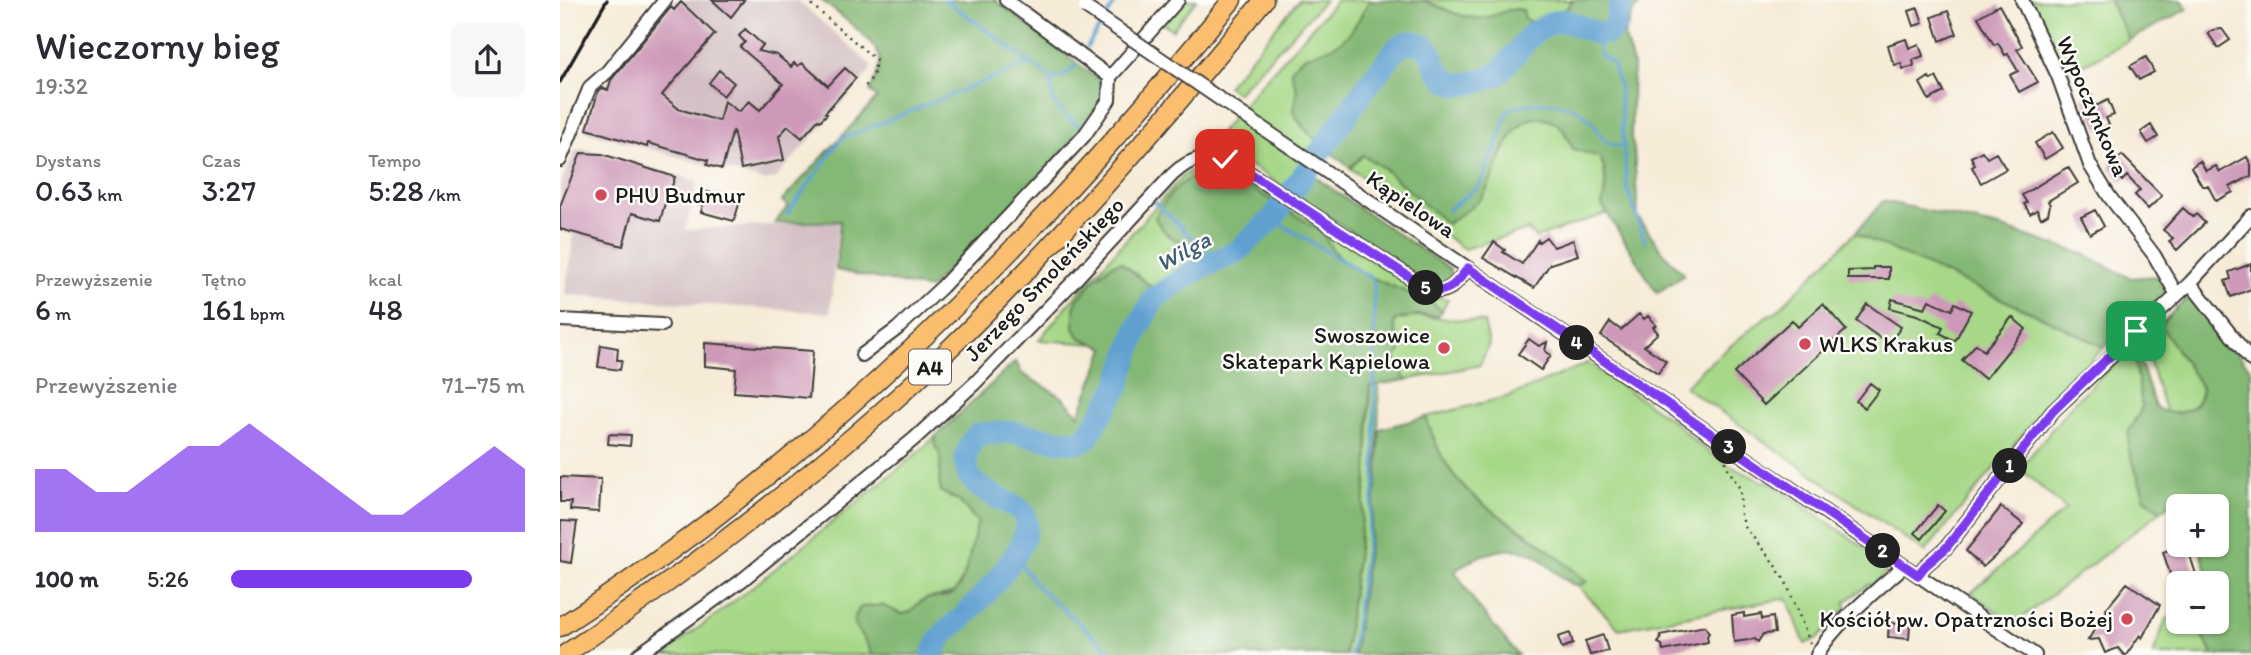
<!DOCTYPE html>
<html lang="pl">
<head>
<meta charset="utf-8">
<style>
  body { margin:0; font-family:Itim,sans-serif; background:#f7f7f7; color:#2b2b33; height:100vh; display:flex; flex-direction:column; font-size:26px; white-space:nowrap }
  * { box-sizing:border-box; margin:0 }
  p { font-size:23px; color:#7c7c81 }
  .icon { flex:none; width:38px; height:38px; fill:none; stroke:currentColor; stroke-width:2; stroke-linecap:round; stroke-linejoin:round }
  .map { position:relative; flex:1; overflow:hidden }
  .panel { display:flex; flex-direction:column; background:#fff; width:560px }
  .panel>* { flex:none }
  .controls { position:absolute; left:1606px; top:494px; display:grid; gap:14px }
  .controls a { display:grid; place-items:center; width:63px; height:63px; border-radius:10px; background:#fff; box-shadow:0 2px 5px #0004; font-size:35px }
  .pin { position:absolute; display:grid; place-items:center; width:60px; height:60px; color:#fff; margin:-30px; border-radius:14px; box-shadow:0 4px 10px #0006 }
  .km { position:absolute; width:35px; height:35px; margin:-18px; border-radius:50%; background:#222; color:#fff; font-size:19px; line-height:35px; text-align:center }
  .round { display:grid; place-items:center; flex:none; width:74px; height:74px; border-radius:10px; background:#f7f7f7 }
  .head { display:flex; align-items:center; justify-content:space-between; height:119px; padding:0 35px }
  h1 { font-size:38px; font-weight:600; line-height:52px }
  .figures { display:grid; grid-template-columns:repeat(3,1fr); gap:10px; height:119px; padding:7px 35px }
  .figures div { display:grid; align-content:center }
  .figures b { font-size:30px; font-weight:600 }
  .figures small { font-size:19px; font-weight:400 }
  .figures p { font-size:19px }
  .chart { height:196px; padding:14px 35px }
  .chart p { display:flex; justify-content:space-between }
  .chart svg { width:100%; height:126px; margin-top:7px; fill:#7c3aed; opacity:.7 }
  ul { padding:0 35px; list-style:none; font-size:23px }
  li { display:grid; grid-template-columns:112px 84px 1fr; align-items:center; height:52px }
  li i { height:18px; border-radius:9px; background:#7c3aed }
  main { display:flex; flex:1; min-height:0 }
  .map>svg:first-child { display:block }
  .industrial { fill:#d2bec3 }
  .green { fill:#a6d887; stroke:#617a52; stroke-width:2 }
  .forest { fill:#84b874; stroke:#506a48; stroke-width:2 }
  .lines { fill:none; stroke-linecap:round; stroke-linejoin:round }
  .stream { stroke:#5ea0d1; stroke-width:3.5 }
  .river { stroke:#5ea0d1; stroke-width:23 }
  .building { fill:#ce99b8 }
  .minor-casing { stroke:#3d3b38; stroke-width:16 }
  .highway-casing { stroke:#3d3b38; stroke-width:21 }
  .path { stroke:#3d3b38; stroke-width:2.5; stroke-dasharray:2 5; stroke-linecap:butt }
  .minor { stroke:#fff; stroke-width:12 }
  .highway { stroke:#fbbd6e; stroke-width:18 }
  .rail { stroke:#1c1c1c; stroke-width:3.5 }
  .minor-bridge-casing { stroke:#3d3b38; stroke-width:16; stroke-linecap:butt }
  .minor-bridge { stroke:#fff; stroke-width:12 }
  .route-casing { stroke:#fff; stroke-width:14 }
  .route { stroke:#7c3aed; stroke-width:9 }
  .poi-dot { fill:#d1495b; stroke:#fdfcf7; stroke-width:2.5 }
  .labels { text-anchor:middle; dominant-baseline:central; stroke-width:5; stroke-linejoin:round; paint-order:stroke }
  .shield { fill:#fdfcf7; stroke:#605f5e; stroke-width:2 }
  .shield-label { font-size:21px; font-weight:bold; fill:#1c1c1c }
  .street-label { font-size:23px; fill:#1c1c1c; stroke:#fdfcf7 }
  .poi-label { font-size:23px; fill:#1c1c1c; stroke:#fdfcf7; text-anchor:start }
  .water-label { font-size:24px; font-style:italic; fill:#3d5e76; stroke:#fdfcf7 }
</style>
</head>
<body>
<main>
<section class="panel">
<div class="head"><div><h1>Wieczorny bieg</h1><p>19:32</p></div><a class="round"><svg class="icon" aria-label="share" viewBox="0 0 24 24"><path d="M12 15V3M7 8l5-5 5 5M5 13v7h14v-7"/></svg></a></div>
<div class="figures">
<div><p>Dystans</p><b>0.63<small> km</small></b></div>
<div><p>Czas</p><b>3:27</b></div>
<div><p>Tempo</p><b>5:28<small> /km</small></b></div>
</div>
<div class="figures">
<div><p>Przewyższenie</p><b>6<small> m</small></b></div>
<div><p>Tętno</p><b>161<small> bpm</small></b></div>
<div><p>kcal</p><b>48</b></div>
</div>
<div class="chart"><p><span>Przewyższenie</span>71–75 m</p>
<svg viewBox="0 0 160 44" preserveAspectRatio="none"><path d="M0 44V22L10 22L20 30L30 30L40 22L50 14L60 14L70 6L80 14L90 22L100 30L110 38L120 38L130 30L140 22L150 14L160 22V44z"/></svg>
</div>
<ul>
<li><b>100 m</b>5:26<i style="width:82%"></i></li>
</ul>
</section>
<div class="map">
<svg width="1691" height="655" viewBox="0 0 1691 655">
  <rect width="100%" height="100%" fill="#fdfcf7"/>
  <filter id="ink" filterUnits="userSpaceOnUse"><feTurbulence type="fractalNoise" baseFrequency=".0143" numOctaves="2"/><feDisplacementMap in="SourceGraphic" scale="14" xChannelSelector="R" yChannelSelector="G"/><feConvolveMatrix kernelMatrix="1 2 1 2 8 2 1 2 1" color-interpolation-filters="sRGB"/></filter>
  <filter id="wash" filterUnits="userSpaceOnUse"><feTurbulence type="fractalNoise" baseFrequency=".00686" numOctaves="4" result="noise"/><feDisplacementMap in="SourceGraphic" scale="28" xChannelSelector="R" yChannelSelector="G"/><feGaussianBlur stdDeviation="1.57" result="paint"/><feColorMatrix in="noise" values="0 0 0 0 0 0 0 0 0 0 0 0 0 0 0 0 0 1.4 0 .05"/><feComposite in="paint" operator="in"/></filter>
  <g filter="url(#wash)">
    <rect width="100%" height="100%" fill="#f6ebd7"/>
    <path class="industrial" d="M115 0H237L311 65 310 71 216 178 204 181 23 130 38 87 48 83 54 70Z
      M24 149 138 181 125 230 278 221 270 313 5 295 14 235 0 231V185L15 151Z"/>
    <path class="green" d="M622 0H637L612 30 603 23Z
      M739 0H765L677 93 667 86Z
      M777 0H811C800 14 794 34 778 44 761 54 740 52 731 71L737 91 733 111 743 127 761 145 727 189 653 141 700 85Z
      M864 0H1012C1003 18 984 27 965 20L963 10C947 7 944 14 930 17 909 22 882 11 864 0Z
      M1469 0H1549L1569 40 1504 75Z
      M971 118H982L1001 125 1013 149 1040 156C1047 174 1046 187 1042 205L1048 213 976 238 968 230 904 249 790 168 803 155 822 167 922 197C933 175 949 126 971 118Z
      M646 165H658L670 170 755 223 866 296 888 299 882 311 872 303C841 288 805 279 778 256 771 251 768 239 759 230L664 171 656 168 607 235 625 244 649 260 594 289 561 262C543 266 530 285 518 299L519 337 536 344 479 340 506 307 622 177 632 170Z
      M1295 233 1488 320 1544 347 1480 413 1365 552 1125 387 1140 371 1208 315 1215 313Z
      M856 316 924 322 929 344 920 365 846 380C835 360 829 344 835 320Z
      M1600 325 1642 388C1640 408 1624 414 1606 413L1582 339Z
      M1575 345V360L1582 406 1579 414 1574 421 1568 447 1585 498 1601 511 1454 624 1411 593 1506 509 1460 469 1513 403Z
      M1028 363 1116 423 1138 444 1168 465 1203 482 1208 481 1321 559 1326 566V573L1311 586 1309 584 1284 603 1287 607 1258 638 1245 644 1227 598 1059 629 1018 586 1027 582C1010 568 993 553 976 540 951 522 922 507 902 484 884 466 874 441 866 417L950 396Z
      M810 385H818C822 476 806 565 794 655H785L807 478Z
      M376 436 375 446C386 460 378 461 380 474 380 482 386 490 389 497L398 500 418 522 407 570 395 592C376 600 364 592 351 612L341 614 321 605 294 624 306 641 312 655H100C165 611 225 561 286 511 316 486 347 464 376 436Z
      M1619 615V621H1633L1654 655H1593L1606 619Z"/>
    <path class="forest" d="M261 0H435L544 84 540 109 479 177 369 289 276 270 280 221 215 223 228 206 222 201 317 98 310 91C314 81 321 70 320 59 318 42 275 11 261 0Z
      M811 0C823 0 856 0 865 1 883 7 897 17 916 18 935 20 944 6 963 10L965 20C984 28 1003 18 1012 0H1085L1074 10 1064 35 1073 65 1071 138 1074 149 1078 217 1106 256 1124 274 1097 293 1042 205C1046 188 1048 174 1040 157L1013 149C1004 132 1002 120 980 118 946 115 939 175 922 197 914 207 898 216 887 224L822 167 803 155 790 168C770 150 744 136 733 110L737 91 731 71C740 52 760 54 777 44 794 34 800 14 811 0Z
      M1549 0H1622L1628 9 1569 40Z
      M656 168 664 171 759 230C768 239 771 251 778 256 805 279 841 288 872 303L882 311 878 316 857 315 835 320 834 326 841 352 834 358 846 380 810 386 807 478 785 655H312C306 635 284 626 301 607L322 605 341 614 351 612C368 588 380 604 395 592 407 581 412 539 418 522L398 500 381 492C375 475 387 461 375 446L376 436 456 361 461 373 501 396 519 415 545 348 519 337 514 328V308L518 299 536 278 553 264 561 262 594 289 648 260C629 244 605 241 595 217 609 192 627 173 656 168Z
      M743 168 789 201 890 269 892 279 885 284 872 285 727 189Z
      M1323 201 1439 227 1526 255 1570 278 1597 276 1607 293 1544 347 1488 320 1295 233Z
      M1630 295 1691 370V655H1654L1633 621H1657V583H1651L1638 544H1657V506H1626L1622 494 1601 511 1585 498 1568 447 1569 430 1579 414 1582 406 1575 360V345L1595 407C1614 419 1640 412 1642 388L1600 325Z
      M866 417C874 441 884 466 902 485 922 507 951 523 976 540 994 553 1010 568 1027 581L1018 586C1001 581 992 567 978 557 954 540 915 555 895 571L918 607 958 655H794L817 482 820 429Z"/>
    <g class="lines">
      <path class="stream" d="M386 0 470 63
        M1039 34V54L1052 63 1059 84 1067 187 1085 241
        M527 47 557 0
        M492 79C490 109 498 108 519 126
        M593 201 658 262
        M888 210 919 186 936 147 948 110C971 100 1008 99 1027 117 1043 132 1037 144 1064 147
        M227 214 281 139 470 63 492 79 506 75 515 65
        M712 219 811 278 814 283 815 483 791 655
        M455 556 478 587 555 655"/>
      <path class="river" d="M372 655C375 649 378 642 382 636 387 629 395 624 402 618 420 600 465 553 466 528 467 520 466 514 459 509 439 495 402 489 406 457 408 447 411 442 418 434L452 432 494 440 518 442 527 438 558 387 577 330 594 298 634 271 678 251 700 230 712 219 740 180 807 86 838 47 846 43 854 42 865 46 872 55 877 69 886 80 899 85 920 81 938 74 973 33 991 23 1003 20 1039 34 1050 32 1055 26 1062 0"/>
    </g>
    <g id="blocks">
      <path class="building" d="M152 0H184L171 17Z
        M121 2 155 34 102 95 119 109 159 121 164 101 179 112 189 101 200 110 223 84 180 47 185 42 179 36 185 29 203 45 198 51 217 55 231 67 234 63 238 66 242 63 268 86 285 68 296 78 265 113 267 114 260 121 258 120 242 138 228 126 219 136 224 160 181 169 173 130 162 169 147 165 148 160 88 143 87 147 27 129 38 92 42 88 48 90 51 80 111 7 114 10Z
        M1439 5 1462 46 1457 49 1478 82 1459 92 1450 75 1458 71 1448 54 1445 55 1438 43 1434 45 1418 17Z
        M1358 8 1363 23 1354 26 1349 11Z
        M1388 11 1397 34 1380 41 1372 17Z
        M1662 29 1670 40 1658 48 1648 33 1653 30Z
        M1346 39 1349 48 1359 44 1363 56 1353 60 1354 66 1343 69 1341 63 1335 65 1332 60 1328 45Z
        M1586 57 1594 72 1579 80 1570 66Z
        M159 70 174 83 163 96 149 83Z
        M1369 77 1371 80 1376 77 1384 92 1369 100 1360 83Z
        M1531 94 1536 106 1548 100 1554 115 1546 118 1549 125 1539 130 1522 98Z
        M1591 125 1598 137 1588 143 1581 132Z
        M1493 132 1503 148 1485 159 1475 143Z
        M1422 151 1427 158 1436 153 1446 169 1421 183 1412 167 1415 165 1411 157Z
        M21 153 42 154 115 177 110 192H108L100 221 72 213 63 246 0 229V206Z
        M1562 155 1602 196 1588 209 1575 195 1580 190 1567 176 1562 181 1549 167Z
        M1687 157 1691 165V176L1670 187 1673 192 1656 201 1648 186H1642L1631 167 1640 161 1646 171 1656 166 1660 172Z
        M1508 167 1518 183 1488 201 1490 205 1488 214 1481 218 1477 210 1470 214 1464 204 1467 203 1462 195Z
        M147 192 180 201 174 221 141 212Z
        M1623 208 1633 217 1636 214 1645 223 1617 250 1609 242 1613 238 1603 230Z
        M1535 210 1544 226 1530 234 1521 217Z
        M986 237 994 247 1013 240 1018 255 990 264 974 288 923 258 934 242 945 250 943 252 962 264 978 240 979 242Z
        M1691 264V289L1671 297 1665 281 1671 279 1669 272Z
        M1313 267H1329V279H1288V271L1313 270Z
        M1332 299 1365 308 1369 300 1392 310 1395 303 1411 311 1395 341 1380 333 1383 327 1357 315 1330 308Z
        M1263 304 1286 330 1204 405 1174 373 1232 320 1238 327Z
        M1307 304 1341 327 1329 344 1296 321Z
        M1079 314 1084 319 1088 316 1096 325 1093 327 1098 333 1084 346 1106 361 1098 373 1041 336 1050 322 1061 330Z
        M1452 317 1466 329 1425 379 1402 360 1416 344 1424 351Z
        M969 339 979 346 987 342 985 351 991 355 981 370 958 354Z
        M145 343 253 351 249 398 174 392 176 369 145 366Z
        M41 345 58 348 57 360H62L60 370 38 367Z
        M1310 383 1319 390 1305 408 1296 401Z
        M49 434 71 435 70 446 48 444Z
        M0 477 41 479 39 512 10 510 11 502H0Z
        M1378 505 1385 511 1362 539 1355 533Z
        M1441 507 1463 524 1444 548 1423 567 1406 551Z
        M1 521 17 522 11 563 0 561Z
        M1615 544H1626L1639 583H1613L1603 552 1616 547Z
        M1567 583 1600 605 1582 638 1580 635 1566 655H1564L1558 648 1545 653 1539 639 1528 640 1547 610 1546 609Z
        M1184 613V617L1201 614 1202 619 1213 617 1215 633 1203 634 1198 642 1195 639 1174 642 1172 615Z
        M1329 623 1350 625 1349 639 1328 637Z
        M1145 626 1149 633 1147 636 1148 642 1103 651 1102 645 1098 643 1101 639 1100 635Z
        M1010 633 1013 644 1002 648 998 637Z
        M1043 635 1048 651 1030 655 1025 641Z"/>
    </g>
  </g>
  <g filter="url(#ink)">
    <use href="#blocks" fill-opacity="0" stroke="#3d3b38" stroke-width="2"/>
    <g class="lines">
      <defs>
        <path id="minor" d="M446 0 550 77
          M1462 0 1498 76 1530 165 1549 196 1594 255 1617 295
          M0 160 30 87 47 72 105 0
          M796 192 1475 655
          M1630 283 1691 360
          M0 320 102 325
          M302 355 337 329 382 287 524 136 549 100 550 77 618 0
          M1358 575 1365 566 1386 548 1493 411 1630 283 1691 216
          M78 655 181 581 354 439 415 383 515 280 612 175C632 156 651 152 676 164L871 291C890 294 897 282 908 268
          M1257 655C1274 624 1317 590 1344 566"/>
        <path id="highway" d="M0 627C259 461 478 238 672 0
          M4 655C136 566 265 468 381 357 497 245 601 124 704 0"/>
      </defs>
      <use href="#minor" class="minor-casing"/>
      <use href="#highway" class="highway-casing"/>
      <path class="path" d="M246 0 316 60 313 76 305 87
        M1166 461V465L1180 489 1181 515 1185 527 1212 561 1226 582 1250 643"/>
      <use href="#minor" class="minor"/>
      <use href="#highway" class="highway"/>
      <path class="rail" d="M0 82 47 0"/>
      <defs>
        <path id="minor-bridge" d="M525 7 796 192"/>
      </defs>
      <use href="#minor-bridge" class="minor-bridge-casing"/>
      <use href="#minor-bridge" class="minor-bridge"/>
    </g>
  </g>
  <g class="lines" filter="url(#ink)">
    <defs>
      <path id="route" d="M665 159 676 164 871 291C890 293 897 282 908 268L1358 575 1365 566 1386 548 1493 411 1576 331"/>
    </defs>
    <use href="#route" class="route-casing"/>
    <use href="#route" class="route"/>
  </g>
  <g class="poi-dot">
    <circle cx="41" cy="195" r="7"/>
    <circle cx="1245" cy="344" r="7"/>
    <circle cx="884" cy="348" r="7"/>
    <circle cx="1567" cy="619" r="7"/>
  </g>
  <g class="labels">
    <rect class="shield" x="349" y="349.5" width="42" height="35" rx="5"/>
    <g class="shield-label">
      <text x="370" y="367">A4</text>
    </g>
    <g class="street-label">
      <text transform="translate(1533 106) rotate(67)">Wypoczynkowa</text>
      <text transform="translate(851 204) rotate(34)">Kąpielowa</text>
      <text transform="translate(484 279) rotate(-46)">Jerzego Smoleńskiego</text>
    </g>
    <g class="poi-label">
      <text x="55" y="195">PHU Budmur</text>
      <text x="870" y="335" text-anchor="end">Swoszowice<tspan x="870" dy="26">Skatepark Kąpielowa</tspan></text>
      <text x="1259" y="344">WLKS Krakus</text>
      <text x="1553" y="619" text-anchor="end">Kościół pw. Opatrzności Bożej</text>
    </g>
    <g class="water-label">
      <text transform="translate(623 251) rotate(-29)">Wilga</text>
    </g>
  </g>
</svg>
<div class="controls">
<a>+</a>
<a>−</a>
</div>
<div class="pin" style="left:1576px;top:331px;background:#1e9e55"><svg class="icon" aria-label="arrive" viewBox="0 0 24 24"><path d="M6 21V4h12l-3 4 3 4H6"/></svg></div>
<div class="pin" style="left:665px;top:159px;background:#d93025"><svg class="icon" aria-label="check" viewBox="0 0 24 24"><path d="M5 12l5 5 9-10"/></svg></div>
<b class="km" style="left:1450px;top:466px">1</b>
<b class="km" style="left:1323px;top:551px">2</b>
<b class="km" style="left:1169px;top:447px">3</b>
<b class="km" style="left:1017px;top:343px">4</b>
<b class="km" style="left:866px;top:288px">5</b>
</div>
</main>
</body>
</html>
